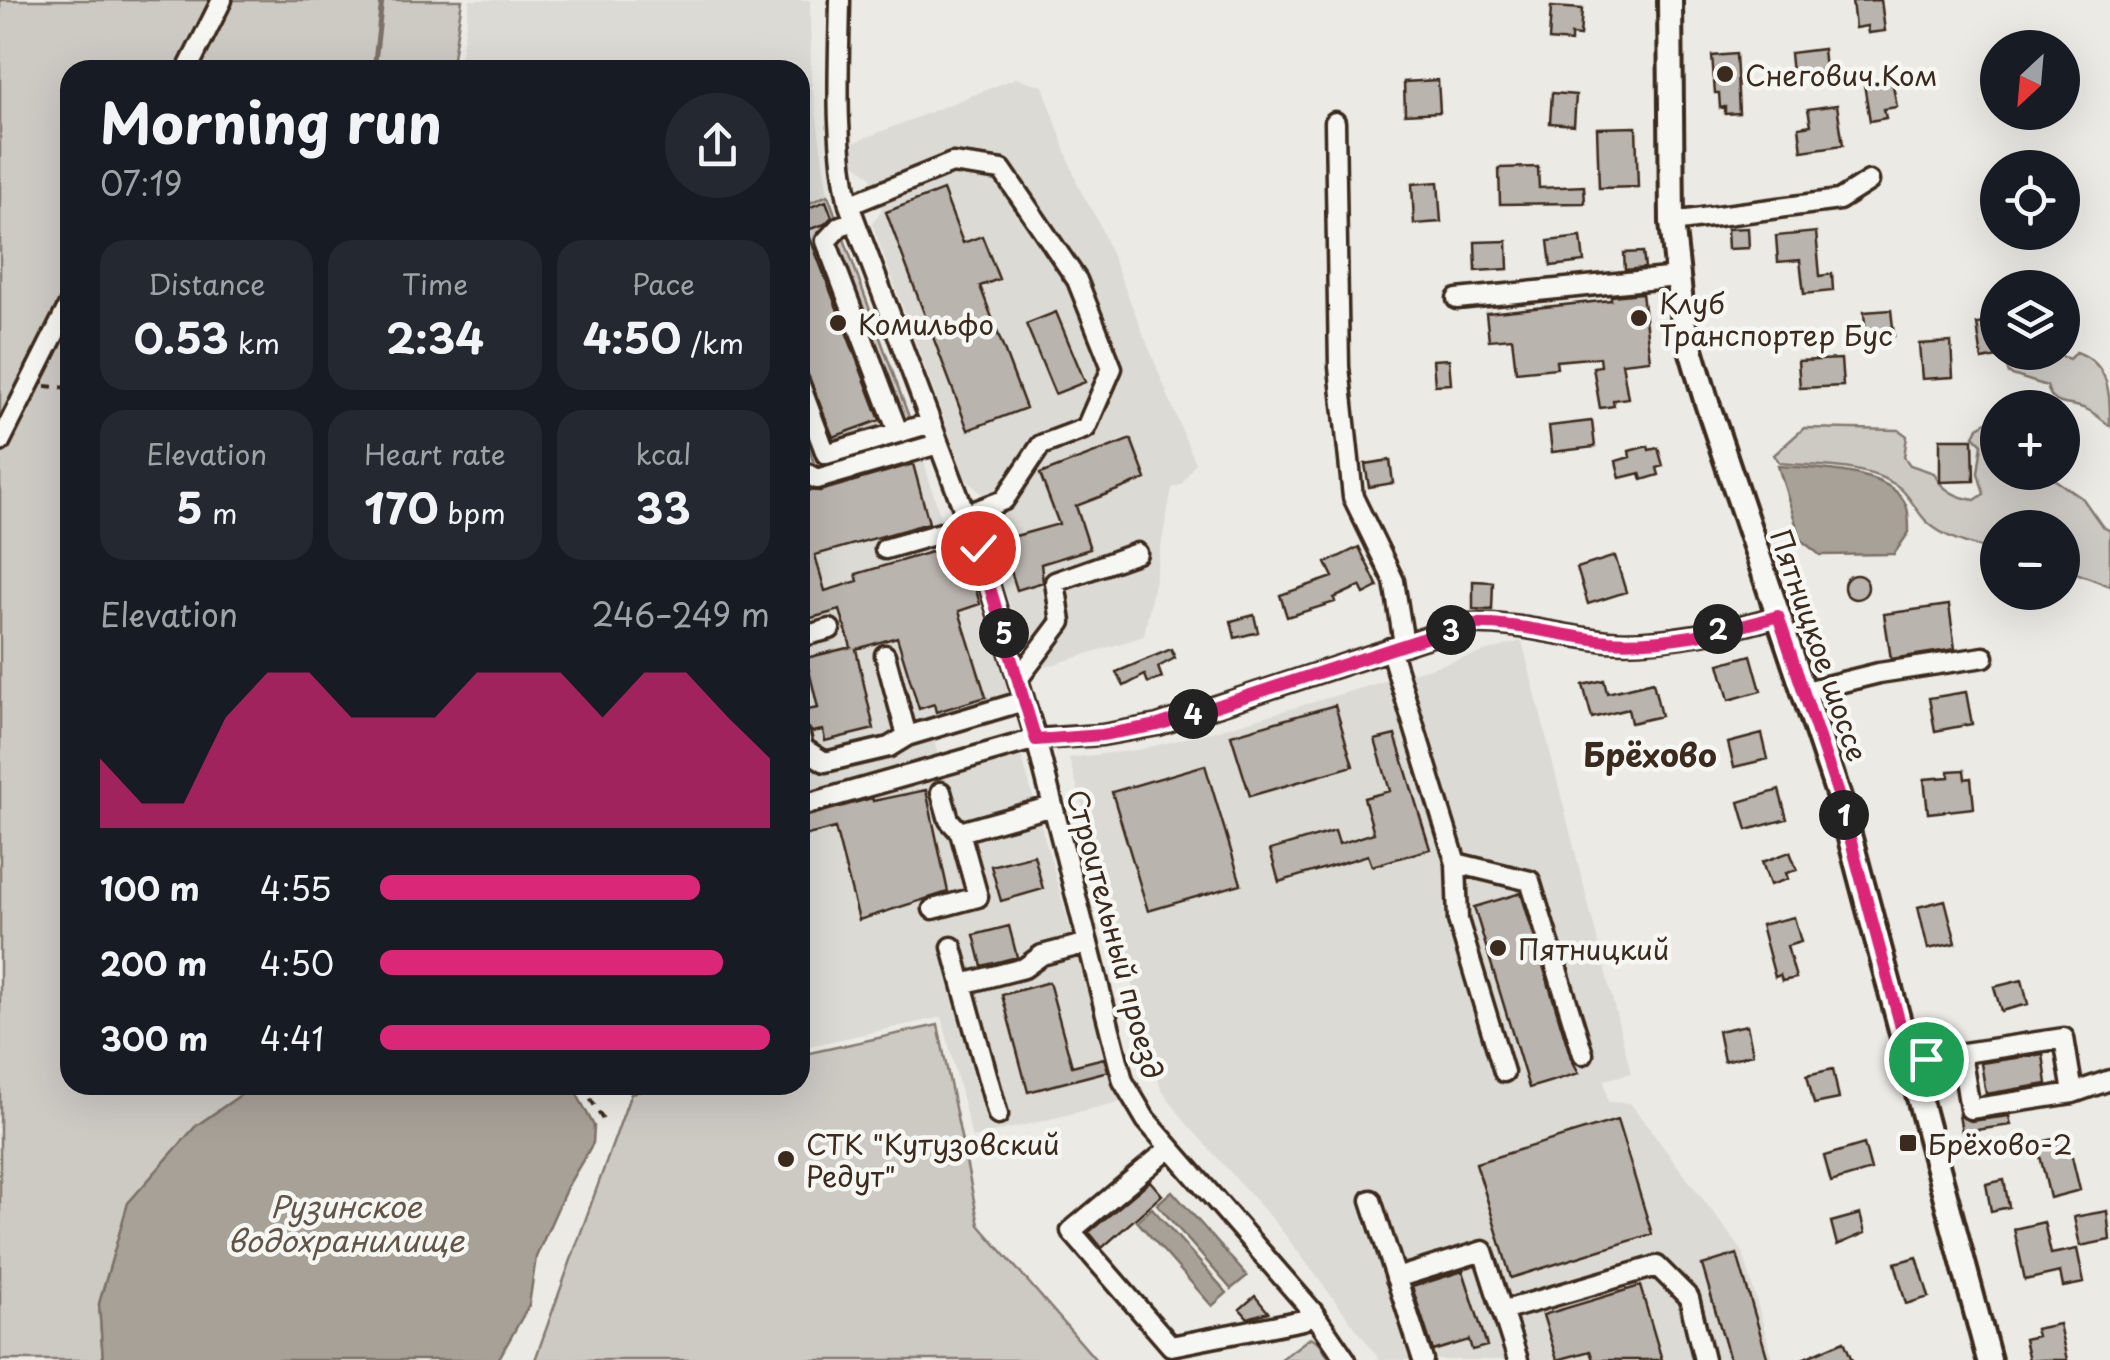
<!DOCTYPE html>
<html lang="en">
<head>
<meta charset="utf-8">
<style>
  body { margin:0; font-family:"Playpen Sans",sans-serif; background:#242831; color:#f1f3f6; height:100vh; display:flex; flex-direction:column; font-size:38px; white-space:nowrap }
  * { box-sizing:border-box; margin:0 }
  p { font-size:32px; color:#9ea1a6 }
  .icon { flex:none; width:55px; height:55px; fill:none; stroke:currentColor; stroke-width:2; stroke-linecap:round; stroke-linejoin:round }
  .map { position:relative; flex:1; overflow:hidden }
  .sheet { position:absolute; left:60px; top:60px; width:750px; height:1035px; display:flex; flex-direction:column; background:#171b24; border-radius:30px; box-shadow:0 10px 40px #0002 }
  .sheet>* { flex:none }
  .needle { width:65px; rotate:206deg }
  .tools { position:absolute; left:1980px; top:30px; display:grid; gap:20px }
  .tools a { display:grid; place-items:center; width:100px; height:100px; border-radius:50%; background:#171b24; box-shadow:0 10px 40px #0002; font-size:50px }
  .pin { position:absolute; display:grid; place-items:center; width:85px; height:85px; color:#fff; margin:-42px; border:5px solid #fff; border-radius:50%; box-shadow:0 2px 10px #0007 }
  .km { position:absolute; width:50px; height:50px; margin:-25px; border-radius:50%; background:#222; color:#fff; font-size:28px; line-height:50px; text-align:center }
  .round { display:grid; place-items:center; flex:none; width:105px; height:105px; border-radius:52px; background:#242831 }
  .headline { display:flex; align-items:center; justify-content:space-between; height:170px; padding:0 40px }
  h1 { font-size:55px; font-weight:700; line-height:75px }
  .metrics { display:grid; grid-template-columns:repeat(3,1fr); gap:15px; height:170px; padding:10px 40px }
  .metrics div { display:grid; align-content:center; border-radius:25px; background:#242831; text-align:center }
  .metrics b { font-size:42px; font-weight:700 }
  .metrics small { font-size:28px; font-weight:400 }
  .metrics p { font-size:28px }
  .chart { height:280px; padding:20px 40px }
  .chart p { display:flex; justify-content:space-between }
  .chart svg { width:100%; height:180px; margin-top:10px; fill:#db2777; opacity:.7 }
  ul { padding:0 40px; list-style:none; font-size:32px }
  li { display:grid; grid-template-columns:160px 120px 1fr; align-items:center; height:75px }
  li i { height:25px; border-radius:12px; background:#db2777 }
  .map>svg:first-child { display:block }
  .built { fill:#dcdad4 }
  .green { fill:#cdcac4; stroke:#847a71; stroke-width:2.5 }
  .water { fill:#a8a198; stroke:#7c7167; stroke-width:2.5 }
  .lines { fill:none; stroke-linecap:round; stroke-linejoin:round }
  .stream { stroke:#7c7167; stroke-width:5 }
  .building { fill:#bab4ae; stroke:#3b2a1e; stroke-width:2.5 }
  .minor-casing { stroke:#3b2a1e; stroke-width:25 }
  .major-casing { stroke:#3b2a1e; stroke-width:30 }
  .path { stroke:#3b2a1e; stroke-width:4; stroke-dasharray:8 8; stroke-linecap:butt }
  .minor { stroke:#f6f6f2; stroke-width:18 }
  .major { stroke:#f6f6f2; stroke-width:22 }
  .route-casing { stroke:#fff; stroke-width:20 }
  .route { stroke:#db2777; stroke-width:12 }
  .poi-dot { fill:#3b2a1e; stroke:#f6f6f2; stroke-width:4 }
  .labels { text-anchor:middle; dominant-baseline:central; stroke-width:9; stroke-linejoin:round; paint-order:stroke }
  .poi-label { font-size:28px; fill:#3b2a1e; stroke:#f6f6f2; text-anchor:start }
  .street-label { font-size:28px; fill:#3b2a1e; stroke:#f6f6f2 }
  .water-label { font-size:30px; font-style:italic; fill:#615449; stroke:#f6f6f2 }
  .quarter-label { font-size:32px; font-weight:bold; fill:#3b2a1e; stroke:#f6f6f2 }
</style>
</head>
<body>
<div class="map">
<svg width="2110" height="1360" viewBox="0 0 2110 1360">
  <rect width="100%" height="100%" fill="#ebeae5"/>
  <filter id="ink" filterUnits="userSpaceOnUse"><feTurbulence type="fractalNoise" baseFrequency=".01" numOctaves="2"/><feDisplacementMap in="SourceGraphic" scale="20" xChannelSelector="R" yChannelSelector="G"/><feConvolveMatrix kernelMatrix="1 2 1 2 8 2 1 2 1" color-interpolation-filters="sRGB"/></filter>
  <g filter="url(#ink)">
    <path class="built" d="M470 0H810L811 78 828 195 800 207V70H458Z
      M1016 78 1043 86 1078 186 1098 221 1195 463 1181 485 1172 488 1144 636 1039 669 1025 652 988 538 991 514 984 496 966 479 872 224 882 210 870 175 855 164 850 144Z
      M800 420 814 464 918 442 951 553 943 556 949 577 972 571 1015 715 934 740 939 759 800 799Z
      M1522 641 1631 1073 1604 1080 1608 1102 1630 1103 1743 1252 1773 1360H1380L1276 1223 1187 1124 1161 1089 1069 758 1137 750 1215 731Z
      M1021 754 1119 1102 972 1138 942 1017 800 1048V813Z"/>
    <path class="green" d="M0 0H462L451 70H70V1085H294L248 1090 196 1126 128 1203 99 1304 103 1360H0Z
      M828 195 918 442 825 469 814 464 800 420V207Z
      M2076 352C2110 363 2110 394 2110 426 2103 421 2096 414 2088 410 2070 401 2053 410 2047 386L2009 374 2006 365 2015 361 2038 364 2059 355 2069 359Z
      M1987 422H1997L1998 472 2045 473 2083 499 2102 526 2110 531V586L2063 568 2062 528H1998L1997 551C1973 546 1937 537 1921 515 1913 505 1907 492 1896 485 1864 464 1816 467 1780 463L1774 455 1804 428 1899 430 1907 436 1904 457 1910 465 1934 473C1941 490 1958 498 1975 500L1984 494 1978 473 1982 444 1974 436 1978 427Z
      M938 1025 979 1225 1096 1360H535L631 1093 666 1085H800V1055Z
      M1311 1337 1320 1343 1330 1360H1280Z"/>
    <path class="water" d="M1778 466C1812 469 1895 468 1907 508 1909 515 1909 525 1909 532L1894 554 1820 555 1801 540Z
      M294 1085H572L594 1126 593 1143 567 1187 536 1257 529 1305 498 1360H103L99 1304 128 1203 196 1126 248 1090Z
      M1172 1191 1247 1276 1231 1289 1157 1204Z
      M1152 1208 1227 1293 1212 1306 1137 1221Z"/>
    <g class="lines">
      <path class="stream" d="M374 70 382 0"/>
    </g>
    <path class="building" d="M1881 0 1885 31 1868 33 1867 26 1855 28 1852 1Z
      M1551 7 1582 9 1580 36 1571 35V42L1549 40Z
      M1823 49 1825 70 1792 74 1790 53Z
      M1736 54 1739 113 1725 114V107L1720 108 1719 93H1715L1712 56Z
      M1438 80 1440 112 1405 114 1404 82Z
      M1892 80 1897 107 1884 109 1886 118 1870 121 1864 84Z
      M1552 93 1576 95 1574 125 1550 123Z
      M1837 105 1843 145 1802 151 1799 127 1811 125 1808 109Z
      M1636 127 1638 187 1599 188 1597 128Z
      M1538 167 1539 188 1584 186 1585 203 1500 204 1499 168Z
      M1438 182 1441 222 1414 224 1412 184Z
      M943 190 963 243 982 236 999 279 980 286 1026 408 968 430 886 212Z
      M826 201 832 217 825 224 807 230 880 420 833 437 800 355V211Z
      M1748 228 1749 248 1728 249 1727 229Z
      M1816 232 1820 276 1832 274 1833 291 1804 294 1800 260 1778 262 1776 236Z
      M1581 237 1584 262 1551 266 1548 241Z
      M1507 241 1508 269 1476 271 1475 242Z
      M1643 252 1645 268 1625 270 1624 253Z
      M1642 293 1650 360 1622 363 1628 398 1613 400 1614 406 1600 408 1593 367 1601 366 1600 357 1556 361 1557 368 1516 372 1512 338 1489 340 1486 313 1611 300V296Z
      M1891 310 1894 336 1866 338 1864 312Z
      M1056 312 1085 382 1055 394 1026 324Z
      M1998 321V357L1982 360 1977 324Z
      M1951 342 1953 377 1922 379 1919 344Z
      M1449 359 1451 384 1435 385 1433 360Z
      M1841 359 1843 386 1800 388 1798 361Z
      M1592 421 1595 447 1552 452 1549 426Z
      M1131 439 1146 479 1076 506 1090 549 1041 564 1043 582 1017 590 1001 540 1059 524 1040 474Z
      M1940 439H1973L1974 481 1940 482Z
      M1648 446 1649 450 1658 448 1663 466 1657 468 1659 475 1642 480 1640 473 1620 478 1616 461 1630 457 1629 451Z
      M1390 460 1393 483 1369 487 1365 464Z
      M913 464 929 523 815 555 825 591 858 581 856 574 941 549 950 579 971 573 980 604 959 611 986 697 936 712 934 704 919 709 897 637 856 649 874 729 825 741 823 730 812 732 805 724 802 711 818 708 806 658 851 647 840 610 800 621V490L820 491Z
      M1359 547 1378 587 1364 594 1360 586 1334 598 1335 602 1287 617 1280 595 1333 577 1326 563Z
      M1615 556 1626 592 1588 604 1577 568Z
      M1844 587a12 12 0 1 1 24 0a12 12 0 1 1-24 0Z
      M1473 581 1493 582 1492 610 1473 609Z
      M1949 605 1955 649 1891 659 1884 614Z
      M1254 615 1258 632 1235 638 1231 621Z
      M1171 649 1175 658 1158 667 1162 678 1148 683 1145 675 1124 686 1116 672Z
      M1751 655 1761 691 1729 700 1719 664Z
      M1604 680 1607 693 1653 682 1661 716 1631 723 1628 709 1592 718 1583 685Z
      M1966 692 1972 724 1935 731 1929 698Z
      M1335 705 1353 766 1250 796 1231 735Z
      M1762 734 1768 759 1734 767 1728 743Z
      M1395 735 1430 849 1372 866 1368 855 1279 882 1270 850 1335 831 1339 844 1374 833 1364 798 1390 791 1375 740Z
      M1205 765 1241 884 1148 911 1112 792Z
      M1964 770 1965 779 1971 778 1974 808 1928 813 1924 779 1949 777V771Z
      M926 790 948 892 859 920 835 828 800 837V818L872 798 873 801Z
      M1779 790 1787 819 1747 830 1739 802Z
      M1790 852 1797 870 1786 873 1788 879 1770 885 1762 862Z
      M1034 855 1043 889 1001 901 991 866Z
      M1521 893 1571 1058 1579 1073 1529 1088 1474 907Z
      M1945 900 1956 943 1928 949 1918 907Z
      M1794 917 1801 942 1787 946 1796 978 1782 981 1780 975 1775 977 1761 925Z
      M1009 926 1017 957 982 966 974 935Z
      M2022 980 2028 1004 2001 1011 1994 987Z
      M1049 982 1072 1066 1104 1058 1108 1071 1028 1092 1002 995Z
      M1747 1025 1753 1054 1724 1061 1718 1031Z
      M2043 1054 2047 1084 1986 1094 1981 1063Z
      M1833 1069 1839 1099 1814 1104 1807 1075Z
      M1959 1115 1971 1121 2009 1116 2011 1125 1962 1132Z
      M1617 1120 1652 1234 1511 1278 1476 1163Z
      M2067 1136 2080 1190 2050 1198 2037 1143Z
      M1864 1144 1871 1170 1831 1182 1824 1156Z
      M2004 1180 2009 1207 1991 1211 1986 1184Z
      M1150 1181 1162 1195 1102 1248 1089 1232Z
      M2107 1211 2110 1240 2080 1246 2074 1217Z
      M1860 1214 1865 1233 1837 1245 1831 1222Z
      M2044 1222 2051 1254 2077 1249 2084 1283 2063 1287 2060 1272 2025 1280 2014 1229Z
      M1737 1254 1768 1360H1730L1702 1265Z
      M1917 1257 1929 1297 1906 1304 1895 1263Z
      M1463 1271 1487 1346 1472 1350 1469 1340 1433 1351 1412 1287Z
      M1640 1286 1662 1360H1593L1590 1351 1557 1360 1543 1315Z
      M1255 1296 1268 1312 1248 1318 1240 1309Z
      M2059 1324 2067 1360H2029L2024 1339 2037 1336 2035 1329Z
      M1844 1341 1852 1360H1800Z"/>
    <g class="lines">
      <defs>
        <path id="minor" d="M840 0C839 69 834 138 849 205L978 548 1036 739 1123 1081 1146 1120 1313 1312 1346 1360
          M187 70 222 0
          M1335 122 1339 367 1353 497 1394 581 1404 644
          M849 205 952 163 1002 170 1077 280 1112 368 1086 428 1041 445 1004 500 965 515
          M855 221 840 226 826 241 898 432
          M1672 222 1839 200 1869 181
          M1457 299 1677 277
          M800 385 826 454 931 423
          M0 442 70 303
          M800 470 817 479 938 444
          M885 549 969 525
          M800 637 830 629
          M1390 648 1456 863 1458 920 1504 1072
          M885 655 907 736
          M1018 679 1061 622 1055 582 1137 553
          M1806 691 1879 673 1984 657
          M800 735 803 748 825 762 889 747 907 736 1024 701
          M941 792 949 820 960 832
          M800 806 1036 739 1102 735 1158 725 1468 624C1517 622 1560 636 1608 641 1654 645 1734 630 1778 616
          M1456 863 1530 881 1583 1054
          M933 909 978 897 960 832 1053 806
          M952 947 962 984
          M1961 1054 1970 1109 2073 1093 2110 1080
          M1910 1061 2064 1038 2073 1093
          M998 1115 962 984 1024 968 1042 955 1088 943
          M1170 1148 1071 1231 1171 1346 1303 1320 1313 1312
          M1371 1200 1423 1360
          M1396 1278 1483 1251 1518 1360
          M1502 1311 1657 1266 1689 1298 1704 1360"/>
        <path id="major" d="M1670 0 1672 222 1683 322 1706 400 1839 797 1989 1360"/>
      </defs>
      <use href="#minor" class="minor-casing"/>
      <use href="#major" class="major-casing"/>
      <path class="path" d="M45 386 70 388
        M582 1085 605 1123"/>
      <use href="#minor" class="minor"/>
      <use href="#major" class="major"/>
    </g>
  </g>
  <g class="lines" filter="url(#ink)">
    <defs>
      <path id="route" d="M978 548 1036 740 1102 735 1158 725 1468 624C1517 622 1560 636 1608 641 1657 645 1731 631 1778 616L1839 797 1910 1061 1926 1059"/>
    </defs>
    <use href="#route" class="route-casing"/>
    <use href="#route" class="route"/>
  </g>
  <g class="poi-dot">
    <circle cx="1725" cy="74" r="10"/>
    <circle cx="1639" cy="318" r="10"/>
    <circle cx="838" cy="323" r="10"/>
    <circle cx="1498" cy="948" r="10"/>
    <rect x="1898" y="1133" width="20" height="20" rx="5"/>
    <circle cx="786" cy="1159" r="10"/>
  </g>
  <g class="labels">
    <g class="poi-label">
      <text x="1745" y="74">Снегович.Ком</text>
      <text x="1659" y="302">Клуб<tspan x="1659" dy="32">Транспортер Бус</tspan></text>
      <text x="858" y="323">Комильфо</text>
      <text x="1518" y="948">Пятницкий</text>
      <text x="806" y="1143">СТК "Кутузовский<tspan x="806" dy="32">Редут"</tspan></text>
      <text x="1928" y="1143">Брёхово-2</text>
    </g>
    <g class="street-label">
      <text transform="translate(1820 645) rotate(71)">Пятницкое шоссе</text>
      <text transform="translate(1116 934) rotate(75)">Строительный проезд</text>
    </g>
    <g class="water-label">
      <text x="346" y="1205">Рузинское<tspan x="346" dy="34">водохранилище</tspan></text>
    </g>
    <g class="quarter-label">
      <text x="1650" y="754">Брёхово</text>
    </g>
  </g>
</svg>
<div class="tools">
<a><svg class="needle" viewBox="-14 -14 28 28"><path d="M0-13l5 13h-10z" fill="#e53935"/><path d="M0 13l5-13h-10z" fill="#9ea1a6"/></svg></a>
<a><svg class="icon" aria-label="locate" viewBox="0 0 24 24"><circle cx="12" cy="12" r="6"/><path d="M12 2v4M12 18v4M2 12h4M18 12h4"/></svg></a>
<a><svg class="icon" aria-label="layers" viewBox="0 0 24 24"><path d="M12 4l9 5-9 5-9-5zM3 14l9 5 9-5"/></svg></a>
<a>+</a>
<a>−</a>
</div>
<div class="pin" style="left:1926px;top:1059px;background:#1e9e55"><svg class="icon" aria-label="arrive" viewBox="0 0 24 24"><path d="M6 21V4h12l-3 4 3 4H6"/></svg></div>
<div class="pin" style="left:978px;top:548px;background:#d93025"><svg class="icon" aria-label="check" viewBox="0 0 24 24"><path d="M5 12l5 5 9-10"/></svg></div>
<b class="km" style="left:1844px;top:815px">1</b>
<b class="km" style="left:1718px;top:629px">2</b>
<b class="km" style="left:1451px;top:630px">3</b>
<b class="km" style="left:1193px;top:714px">4</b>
<b class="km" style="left:1004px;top:633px">5</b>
<section class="sheet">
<div class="headline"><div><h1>Morning run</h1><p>07:19</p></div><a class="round"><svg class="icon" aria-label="share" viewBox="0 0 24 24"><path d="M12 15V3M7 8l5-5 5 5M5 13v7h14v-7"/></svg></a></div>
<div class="metrics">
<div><p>Distance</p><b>0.53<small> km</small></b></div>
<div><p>Time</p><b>2:34</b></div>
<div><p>Pace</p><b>4:50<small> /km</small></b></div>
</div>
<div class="metrics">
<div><p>Elevation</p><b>5<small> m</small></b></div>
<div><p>Heart rate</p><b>170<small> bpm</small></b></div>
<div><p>kcal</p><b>33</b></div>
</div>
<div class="chart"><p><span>Elevation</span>246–249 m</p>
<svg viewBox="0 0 160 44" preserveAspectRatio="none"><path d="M0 44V27L10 38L20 38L30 17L40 6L50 6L60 17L70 17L80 17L90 6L100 6L110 6L120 17L130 6L140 6L150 17L160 27V44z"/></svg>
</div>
<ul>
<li><b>100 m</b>4:55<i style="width:82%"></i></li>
<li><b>200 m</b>4:50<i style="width:88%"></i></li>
<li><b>300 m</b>4:41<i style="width:100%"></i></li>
</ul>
</section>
</div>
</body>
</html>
